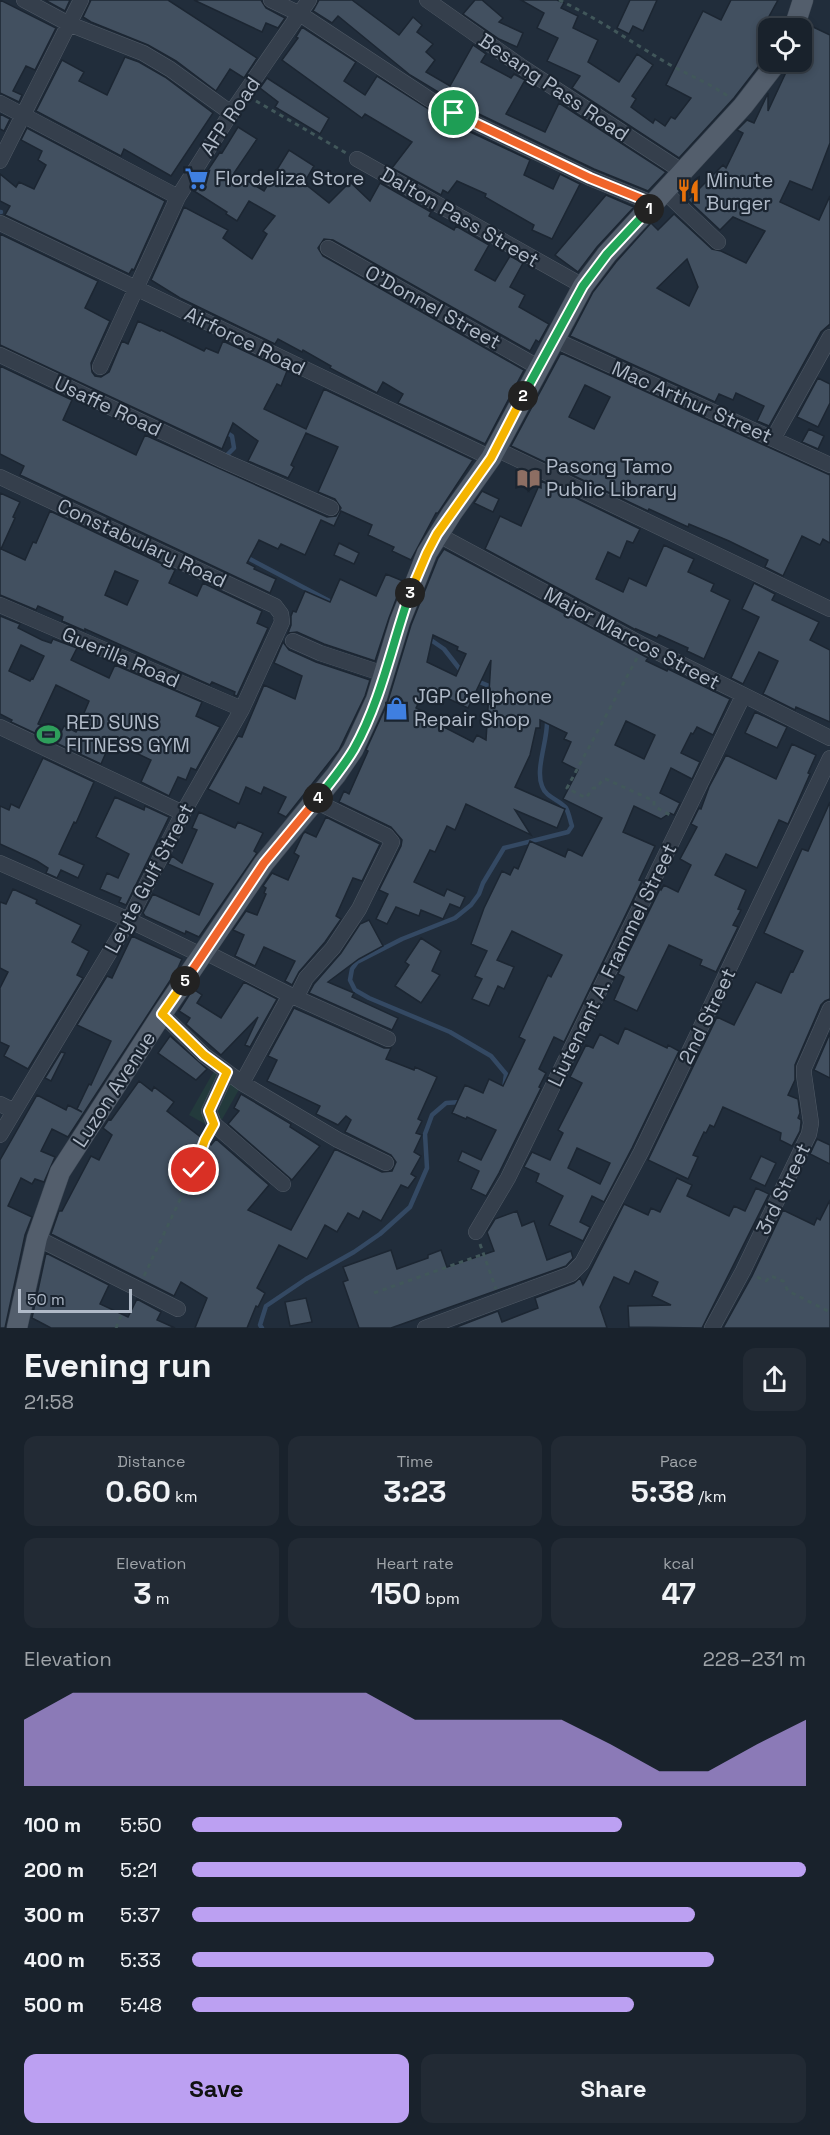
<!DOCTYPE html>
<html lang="en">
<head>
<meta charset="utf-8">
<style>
  body { margin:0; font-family:"Space Grotesk",sans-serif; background:#222a34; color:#f1f3f6; height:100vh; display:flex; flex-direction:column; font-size:22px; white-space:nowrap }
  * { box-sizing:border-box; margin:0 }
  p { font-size:20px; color:#9fa4a9 }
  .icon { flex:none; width:33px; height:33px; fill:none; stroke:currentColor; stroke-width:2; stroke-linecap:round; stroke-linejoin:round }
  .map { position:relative; height:1328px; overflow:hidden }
  .side { display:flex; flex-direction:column; background:#19222c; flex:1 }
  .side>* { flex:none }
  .fabs { position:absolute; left:758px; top:18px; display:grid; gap:12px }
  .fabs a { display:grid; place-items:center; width:54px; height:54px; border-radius:12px; background:#19222c; box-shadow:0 3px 9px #0003,0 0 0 2px #373f48; font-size:30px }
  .scale { position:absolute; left:18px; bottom:15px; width:114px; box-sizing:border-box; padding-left:6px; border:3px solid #b0bac8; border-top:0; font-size:16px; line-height:21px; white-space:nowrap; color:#b0bac8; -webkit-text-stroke:4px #1a2430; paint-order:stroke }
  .pin { position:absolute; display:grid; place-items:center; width:51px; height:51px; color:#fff; margin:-26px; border:3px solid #fff; border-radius:50%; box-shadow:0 2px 6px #0007 }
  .km { position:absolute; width:30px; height:30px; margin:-15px; border-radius:50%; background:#222; color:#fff; font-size:16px; line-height:30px; text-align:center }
  .round { display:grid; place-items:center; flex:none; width:63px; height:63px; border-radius:12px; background:#222a34 }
  .headline { display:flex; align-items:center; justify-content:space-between; height:102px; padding:0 24px }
  h1 { font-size:33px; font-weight:800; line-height:45px }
  .figures { display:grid; grid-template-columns:repeat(3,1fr); gap:9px; height:102px; padding:6px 24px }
  .figures div { display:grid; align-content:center; border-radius:12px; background:#222a34; text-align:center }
  .figures b { font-size:30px; font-weight:800 }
  .figures small { font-size:16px; font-weight:400 }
  .figures p { font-size:16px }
  .chart { height:168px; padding:12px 24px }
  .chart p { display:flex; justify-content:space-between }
  .chart svg { width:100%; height:108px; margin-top:6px; fill:#bca0f2; opacity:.7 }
  .button { display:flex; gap:12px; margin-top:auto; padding:12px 24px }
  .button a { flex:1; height:69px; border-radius:12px; background:#bca0f2; color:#111; font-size:24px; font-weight:800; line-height:69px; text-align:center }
  .button a+a { background:#222a34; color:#f1f3f6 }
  ul { padding:0 24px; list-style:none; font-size:20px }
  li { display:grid; grid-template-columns:96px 72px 1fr; align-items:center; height:45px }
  li i { height:15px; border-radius:8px; background:#bca0f2 }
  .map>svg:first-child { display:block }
  .green { fill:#233a3c }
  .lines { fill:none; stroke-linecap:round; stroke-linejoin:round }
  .stream { stroke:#344963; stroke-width:4.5 }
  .building { fill:#425060; stroke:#1c2632; stroke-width:1.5; fill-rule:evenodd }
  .minor-casing { stroke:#505a66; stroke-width:16 }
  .major-casing { stroke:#3e4855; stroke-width:21 }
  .path { stroke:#41575a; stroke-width:3; stroke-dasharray:4.5 4.5; stroke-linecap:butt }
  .minor { stroke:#353f4c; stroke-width:15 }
  .major { stroke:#535e6c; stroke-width:20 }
  .split-1-casing { stroke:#fff; stroke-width:12 }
  .split-2-casing { stroke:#fff; stroke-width:12 }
  .split-3-casing { stroke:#fff; stroke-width:12 }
  .split-4-casing { stroke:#fff; stroke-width:12 }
  .split-5-casing { stroke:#fff; stroke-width:12 }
  .split-6-casing { stroke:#fff; stroke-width:12 }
  .split-1 { stroke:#f0652b; stroke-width:8 }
  .split-2 { stroke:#22a559; stroke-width:8 }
  .split-3 { stroke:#f5b400; stroke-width:8 }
  .split-4 { stroke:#22a559; stroke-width:8 }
  .split-5 { stroke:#f0652b; stroke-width:8 }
  .split-6 { stroke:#f5b400; stroke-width:8 }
  .labels { text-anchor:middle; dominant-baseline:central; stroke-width:4.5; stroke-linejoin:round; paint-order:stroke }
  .street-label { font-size:20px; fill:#b0bac8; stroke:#1a2430 }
  .poi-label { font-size:20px; fill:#b0bac8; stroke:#1a2430; text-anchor:start }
</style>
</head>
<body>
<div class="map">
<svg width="830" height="1328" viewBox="0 0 830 1328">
  <rect width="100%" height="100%" fill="#212d3b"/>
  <path class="green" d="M214 1071 241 1086 216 1130 189 1115Z"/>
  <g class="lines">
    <path class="stream" d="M0 212H1
      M224 458 234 448 232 436 226 432
      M244 556 335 604
      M428 638 444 649 462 672
      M477 681 494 688
      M504 1089 506 1074 491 1056 450 1032 369 998 355 990 350 980 352 969 357 962 402 939 455 918 471 905 479 894 483 883 504 848 568 832 572 826C570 821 569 813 566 808 559 799 546 798 542 786 535 769 548 740 547 720
      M262 1328 260 1325 266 1306 306 1279 354 1252 380 1234 410 1207 427 1168 425 1134 432 1115 446 1103 461 1102"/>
  </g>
  <path class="building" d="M0 0 56 28 35 70 26 66 13 91 22 95 19 102 0 93Z
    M45 0H70L65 11Z
    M91 0H168L257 58 244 78 230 69 216 91 176 61 148 45 91 22 83 17Z
    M194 0H261L266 8 285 18 278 28 266 23 262 32Z
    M319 0H352L399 35 413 17 422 25 417 32 433 44 426 52 435 60 426 72 450 86 473 45 486 54 481 62 511 78 514 74 525 80 506 114 545 132 559 103 666 172 648 191 594 169 458 104 410 75 338 16 332 23 313 11Z
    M475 0H482L503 18 499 22 523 33 517 47 499 39 463 14Z
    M521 0H557L564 3 561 8 578 16 573 28 598 40 588 62 619 82 637 54 653 65 632 96 636 99 631 107 653 123 655 119 665 126 671 117 675 119 691 98 666 85 703 11 721 20 731 0H778L766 22 768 23V54L734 98 679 158 572 88 580 76 547 61 558 38 537 28 544 13Z
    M630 0H657L643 31 633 26 629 34 617 28Z
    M809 25 830 35V143L812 190 790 181 780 202 819 220 830 196V324L821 332 769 426 757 421 764 406 736 393 733 400 719 394 715 402 570 336 593 292 616 262 651 223 658 230 674 214 712 249 721 251 746 263 765 231 733 217 720 230 688 200 723 165 726 168 743 133 737 130 747 120 754 123 768 93V111L788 68 790 70 794 62H801V43ZM687 259 698 287 689 306 657 288Z
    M302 27 356 62 344 81 365 95 377 76 449 122 530 160 524 175 553 189 560 174 580 184 552 239 532 230 534 225 485 197 486 194 457 181 448 193 443 190 441 195 392 168 412 142 365 114 362 118 282 60 298 38 296 37Z
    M125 57 139 62 165 77 213 113 171 176 124 149 121 156 36 111 62 60 84 72 79 81 107 95Z
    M267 78 329 118 320 134 275 107 278 102 260 88Z
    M0 114 10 119 4 131 0 129Z
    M238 127 257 139 234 173 264 191 289 150 314 166 304 183 329 203 350 182 370 201 380 183 431 212 429 216 454 230 456 226 489 245 475 270 495 281 510 256 523 263 510 287 525 295 519 307 549 324 539 342 536 340 530 351 333 240 324 239 318 248 323 256 524 370 485 444 398 403 403 394 383 382 377 393 330 368 331 366 303 350 302 352 278 339 275 344 180 298 151 280 184 207 228 230 223 238 252 259 267 234 263 231 275 216 249 201 237 221 226 214 227 212 194 191 220 152 222 153Z
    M27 128 165 201 134 270 132 269 129 274 5 215 10 206 0 201V174L16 187 19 182 34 189 46 165 38 160 42 151 21 140Z
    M606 195 634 207 597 247 578 272 555 255Z
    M0 234 98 281 85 308 110 321 91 363 92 372 95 376 101 377 109 372 122 341 128 344 138 321 160 331 161 330 204 351 206 348 218 353 223 341 287 371 281 386 277 384 264 409 306 429 324 389 473 460 438 513H436L411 560 392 551 394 547 368 535 372 525 341 511 334 526 321 520 305 555 281 544 278 549 259 540 247 563 255 567 254 569 276 579 270 593 20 475 24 466 0 454V366L72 400 63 420 136 455 145 435 327 517 336 516 341 508 335 499 318 492 338 447 306 433 291 465 294 467 288 478 248 461 258 441 233 423 222 449 0 345Z
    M561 353 830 475V543L823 539 820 545 802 536 783 576 765 567 768 560 729 541 689 524 688 527 649 509 648 511 511 446ZM585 385 610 397 594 429 569 417Z
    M818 378 830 384V403L818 427 797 417Z
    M809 429 824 436 818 449 802 442Z
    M541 481 640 529 633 543 627 541 620 558 608 552 596 579 623 592 629 578 646 586 664 545 694 559 688 572 714 584 711 591 730 600 704 659 687 651 688 648 659 635 657 638 636 629V630L485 549 500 516 521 526Z
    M482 491 499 499 493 512 474 503Z
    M0 493 20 502 13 517 15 518 1 549 25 560 33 542 36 543 50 511 175 570 169 583 197 596 203 583 262 611 257 623 268 628 237 696 234 695 235 692 212 682 210 685 85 629V631L62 621 63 617 38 606 36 610 0 595ZM115 571 138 581 127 605 105 595Z
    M339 543 359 553 354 564 334 555Z
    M444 549 648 658 646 661 667 671 668 669 730 699 713 735 697 727 693 734 691 733 681 753 700 762 692 779 671 768 660 793 680 803 674 815 670 813 661 819 634 806 623 832 655 846 639 880 642 881 564 1042 554 1037 539 1069 546 1073 539 1087 541 1088 499 1173 486 1196 471 1189 479 1171 458 1161 462 1151 481 1160 496 1130 467 1117 466 1119 452 1113 465 1085 483 1093 489 1079 503 1086 525 1040 519 1037 548 975 551 977 562 955 512 931 497 960 514 967 504 989 498 986 489 1006 472 999 482 979 475 976 487 951 471 944 484 908 502 871 510 875 514 867 518 869 530 841 565 857 568 849 582 856 602 818 563 799 578 770 562 762 571 742 564 739 567 733 540 720V728H536L530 755 515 787 565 809 557 828 515 810 531 835 466 804 455 830 447 826 435 852 430 850 414 882 444 896 447 889 465 897 460 908 450 904 443 919 421 910 419 916 396 907 387 924 376 919 388 894 379 890 401 846 402 840 391 827 339 802 344 791 349 794 368 751 366 750 387 704 411 625 438 558ZM433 635 458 647 457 650 466 654 456 676 427 662ZM491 660 486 740 477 735 473 742 430 720 432 716 416 708 426 688 468 708ZM626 721 655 735 644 759 615 745Z
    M386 574 403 581 389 618 375 661 324 644 297 632 288 633 291 625V616L293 611 296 612 305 591 330 602 340 579 376 596Z
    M754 583 775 594 772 600 819 622 810 640 830 650V722L796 707 795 710 763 694 778 661 759 652 743 684 731 678 759 617 742 609Z
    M0 616 20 624 18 628 42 640 51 643 53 639 77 648 71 660 109 678 115 665 202 702 196 716 220 727 196 770 191 768 186 780 178 777 169 796 141 782 151 760 111 741 101 764 11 722 12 720 0 714ZM21 645 44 656 33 679 32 678 30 681 9 671ZM56 685 89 701 76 732 64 726 60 734 38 724Z
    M283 642 289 650 316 662 370 680 365 696 339 750 286 817 278 813 286 797 264 787 261 794 246 787 239 804 208 789 238 736 242 737 264 685 295 699 302 676 274 663Z
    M755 712 787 727 777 748 745 733Z
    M792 744 816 755 808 773 810 774 788 824 779 820 757 868 726 854 715 875 746 890 738 909 741 910 733 925 738 927 716 972 700 965 702 960 669 945 637 1011 614 1000 624 977 618 974 660 889 661 890 664 885 678 892 691 865 680 859 697 827 691 824 699 808 701 809 709 787 726 755 776 779Z
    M43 758 94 782 76 823 74 822 59 854 84 865 78 878 61 870 57 878 46 873 48 868 37 861 0 844V806L9 810 11 804 19 808Z
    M115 797 144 810 145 806 169 817 126 905 119 902 121 898 100 889 107 873 118 878 129 854 96 837Z
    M830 802V999L825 1001 821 1005 795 1065V1080L788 1095 798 1099 800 1113 798 1118 801 1120V1123L800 1131 792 1146 780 1140 781 1133 723 1107 714 1127 710 1125 706 1133 704 1132 693 1155 698 1157 688 1179 648 1160 717 1017 734 1025 756 982 781 993 791 971 793 972 803 951 764 933 802 849 808 851Z
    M199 812 235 828 238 822 263 833 254 851 257 853 199 937 186 931 185 934 145 916 143 913 153 894 199 915 213 884 168 864 172 856 182 863 197 830 192 828Z
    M326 817 380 844 362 881 353 878 336 916 341 919 325 942 299 972 292 985 285 981 295 961 264 947 255 966 235 956 244 935 233 930 246 911 257 915 266 894 264 893 266 888 263 886 272 873 288 880 299 856 294 853 303 834 305 832 316 837Z
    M13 889 37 900 36 903 81 925 72 942 89 951 77 975 83 978 28 1069 4 1056 9 1046 0 1042V988L8 972 0 968V902L6 904Z
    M369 920 383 946 359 959 328 982 354 993 352 997 398 1018 392 1030 309 993 314 984 341 953 360 924Z
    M132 936 182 959 177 970 68 1137 52 1129 41 1151 55 1157 44 1182 35 1179 32 1184 21 1178 8 1206 32 1217 25 1235 5 1328H0V1160L37 1095 66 1110 68 1105 82 1112 77 1109 89 1084 91 1085 111 1041 77 1025 107 976 112 978Z
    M421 938 441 951 432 971 440 975 421 1003 395 986 409 965 405 962Z
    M244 982 277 999 250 1047 245 1045 258 1017 221 1055 186 1024 190 1018 179 1011 193 989 202 995 197 1003 221 1018Z
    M294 1008 384 1048H391L386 1059 414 1070 415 1067 437 1077 418 1119 422 1121 416 1133 422 1135 414 1152 421 1156 411 1174 416 1177 408 1188 401 1185 381 1221 363 1211 359 1219 348 1213 337 1232 325 1225 307 1259 279 1245 257 1288 265 1293 258 1307 256 1306 247 1328H195L207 1298 181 1282 174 1296 51 1234 59 1211H62L91 1156 99 1160 112 1135 103 1128 109 1119 111 1120 139 1081 152 1091 154 1087 174 1102 167 1111 211 1145 216 1139 269 1185 248 1210 291 1230 335 1149 382 1172 392 1171 396 1162 391 1155 345 1132 351 1120 346 1116 338 1125 316 1114 320 1106 267 1081 277 1060 268 1056Z
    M625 1028 667 1048 668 1045 679 1051 632 1148 604 1202 592 1196 580 1222 590 1227 583 1241 549 1225 563 1196 536 1182 539 1174 524 1167 532 1152 550 1160 563 1133 558 1130 582 1083 570 1077 586 1045 593 1048 600 1034 618 1044ZM577 1148 610 1163 600 1184 568 1168Z
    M830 1033V1078L814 1070Z
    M170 1036 207 1069 196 1080 158 1053Z
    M61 1052 65 1053 51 1081 45 1078Z
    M241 1094 291 1124 290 1127 320 1146 292 1180 228 1124 239 1111 234 1108Z
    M817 1139 830 1145V1164L810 1154Z
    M761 1156 776 1163 765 1186 750 1179Z
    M677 1178 692 1185 687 1196 729 1216 734 1206 745 1211 756 1188 769 1194 702 1328 629 1327 628 1306 671 1305 652 1296 658 1282 635 1271 629 1284 614 1277 600 1307 607 1328H454L498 1311 502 1322 538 1308 535 1298 574 1283 580 1278 583 1285 624 1204 648 1215 651 1208 660 1212Z
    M830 1200V1328H723L752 1276 783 1210 814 1225 817 1218 820 1220Z
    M517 1211 522 1226 534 1221 547 1260 571 1251 573 1258 566 1266 391 1328H359L343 1282 348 1280 343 1267 391 1250 397 1269 428 1258V1255L441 1250 447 1267 494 1251 487 1232 495 1219Z
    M46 1253 109 1285 100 1304 128 1317 137 1299 161 1312 157 1320 175 1328H51L32 1318Z
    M306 1298 312 1322 290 1326 285 1302Z"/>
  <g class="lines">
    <defs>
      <path id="minor" d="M24 0 69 24 143 53 170 69 231 113
        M271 0 300 14 429 99 454 113 590 178 654 204
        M427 0 522 67 683 172
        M0 103 178 197
        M357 159 583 286
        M0 161 81 0
        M665 192 718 242
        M0 223 491 458
        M328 248 538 367
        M553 339 830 465
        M0 355 224 461 331 508
        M100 367 178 197 231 113 309 0
        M773 439 830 337
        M496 449 830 609
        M0 477 275 606 281 614 282 622 242 709 183 813 129 920 0 1135
        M437 534 643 645 830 738
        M0 605 242 709
        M293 641 320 653 384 674
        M0 727 183 813
        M0 863 129 920 203 956
        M205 952 290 995 388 1039
        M296 998 306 978 333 948 359 909 392 842 387 836 315 801
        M162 1014 204 1055 242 1083 338 1140 386 1163
        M227 1072 209 1111 214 1124 283 1184
        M242 1083 290 995
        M0 1104 14 1111
        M476 1232 508 1178 743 696
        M37 1238 178 1309
        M425 1328 571 1274 582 1263 641 1152 830 758
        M712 1328 743 1271 809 1134 811 1123 804 1075V1068L830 1009"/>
      <path id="major" d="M794 28 803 0
        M17 1328 37 1238 60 1172 162 1014 264 863 336 775 353 750 376 700 400 621 427 553 452 513 491 458 583 286 607 254 743 106 777 62"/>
    </defs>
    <use href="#minor" class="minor-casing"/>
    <use href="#major" class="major-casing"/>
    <path class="path" d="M559 0C599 19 634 44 672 66 691 76 711 84 729 97
      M256 101 346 153
      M637 658 567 788 586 798 593 788H597L603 779H606L654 801V806L670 815
      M480 1244 496 1289
      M144 1276 194 1170 207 1137
      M757 1277 766 1281 771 1276 783 1281 788 1291 830 1312
      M374 1293 484 1254
      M116 1328 121 1316"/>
    <use href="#minor" class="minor"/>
    <use href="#major" class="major"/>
  </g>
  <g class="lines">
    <defs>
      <path id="split-1" d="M454 113 590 178 654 204 649 209"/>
      <path id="split-2" d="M523 396 583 286 607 254 649 209"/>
      <path id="split-3" d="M410 593 427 553 437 534 491 458 523 396"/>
      <path id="split-4" d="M318 798C331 782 344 766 354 749 381 701 392 644 410 593"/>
      <path id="split-5" d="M185 981 264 863 318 798"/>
      <path id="split-6" d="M185 981 162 1014 204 1055 227 1072 209 1111 214 1124 205 1140 194 1170"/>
    </defs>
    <use href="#split-1" class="split-1-casing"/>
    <use href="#split-2" class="split-2-casing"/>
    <use href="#split-3" class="split-3-casing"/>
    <use href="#split-4" class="split-4-casing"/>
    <use href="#split-5" class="split-5-casing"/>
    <use href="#split-6" class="split-6-casing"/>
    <use href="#split-1" class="split-1"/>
    <use href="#split-2" class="split-2"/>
    <use href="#split-3" class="split-3"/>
    <use href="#split-4" class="split-4"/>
    <use href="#split-5" class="split-5"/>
    <use href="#split-6" class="split-6"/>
  </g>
  <defs>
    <symbol id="supermarket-bare" viewBox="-9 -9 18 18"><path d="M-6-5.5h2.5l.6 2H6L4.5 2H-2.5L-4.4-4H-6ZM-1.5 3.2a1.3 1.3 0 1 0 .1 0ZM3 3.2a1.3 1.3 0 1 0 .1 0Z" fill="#3f7fe0" stroke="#1a2430" stroke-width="2.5" paint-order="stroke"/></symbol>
    <symbol id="restaurant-bare" viewBox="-9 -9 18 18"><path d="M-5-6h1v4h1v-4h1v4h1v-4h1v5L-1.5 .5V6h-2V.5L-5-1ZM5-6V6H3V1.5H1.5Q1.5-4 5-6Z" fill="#e8710a" stroke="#1a2430" stroke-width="2.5" paint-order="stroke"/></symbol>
    <symbol id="library-bare" viewBox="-9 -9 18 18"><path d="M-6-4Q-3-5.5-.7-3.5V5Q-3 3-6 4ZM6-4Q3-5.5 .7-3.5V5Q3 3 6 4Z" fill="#8d6e63" stroke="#1a2430" stroke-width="2.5" paint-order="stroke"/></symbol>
    <symbol id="shop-bare" viewBox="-9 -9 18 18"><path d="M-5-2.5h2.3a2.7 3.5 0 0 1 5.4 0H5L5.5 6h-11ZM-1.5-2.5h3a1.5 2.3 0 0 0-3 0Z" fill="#3f7fe0" stroke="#1a2430" stroke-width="2.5" paint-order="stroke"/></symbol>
    <symbol id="stadium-bare" viewBox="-9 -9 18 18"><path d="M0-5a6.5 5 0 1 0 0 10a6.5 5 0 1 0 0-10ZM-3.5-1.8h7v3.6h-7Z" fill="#2e9e5b" stroke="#1a2430" stroke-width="2.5" paint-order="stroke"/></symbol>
  </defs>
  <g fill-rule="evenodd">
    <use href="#supermarket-bare" x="180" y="162" width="33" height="33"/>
    <use href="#restaurant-bare" x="672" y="174" width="33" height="33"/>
    <use href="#library-bare" x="512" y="462" width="33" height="33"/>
    <use href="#shop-bare" x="380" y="692" width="33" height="33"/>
    <use href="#stadium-bare" x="32" y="718" width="33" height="33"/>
  </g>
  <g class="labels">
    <g class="street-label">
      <text transform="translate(554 87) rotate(34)">Besang Pass Road</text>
      <text transform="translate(230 116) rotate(-56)">AFP Road</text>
      <text transform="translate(460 217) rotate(30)">Dalton Pass Street</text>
      <text transform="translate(433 307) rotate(29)">O'Donnel Street</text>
      <text transform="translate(245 341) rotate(26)">Airforce Road</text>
      <text transform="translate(692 402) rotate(24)">Mac Arthur Street</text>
      <text transform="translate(108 406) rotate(25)">Usaffe Road</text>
      <text transform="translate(142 543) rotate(25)">Constabulary Road</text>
      <text transform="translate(632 638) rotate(28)">Major Marcos Street</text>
      <text transform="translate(121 657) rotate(23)">Guerilla Road</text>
      <text transform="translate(149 878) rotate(-62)">Leyte Gulf Street</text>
      <text transform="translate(612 965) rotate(-64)">Liutenant A. Frammel Street</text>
      <text transform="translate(707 1016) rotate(-64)">2nd Street</text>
      <text transform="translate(114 1089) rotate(-57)">Luzon Avenue</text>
      <text transform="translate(783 1189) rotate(-64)">3rd Street</text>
    </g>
    <g class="poi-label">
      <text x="215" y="178">Flordeliza Store</text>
      <text x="706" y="180">Minute<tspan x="706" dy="23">Burger</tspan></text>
      <text x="546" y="466">Pasong Tamo<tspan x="546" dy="23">Public Library</tspan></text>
      <text x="414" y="696">JGP Cellphone<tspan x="414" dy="23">Repair Shop</tspan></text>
      <text x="66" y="722">RED SUNS<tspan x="66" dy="23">FITNESS GYM</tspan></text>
    </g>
  </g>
</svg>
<div class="fabs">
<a><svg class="icon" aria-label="locate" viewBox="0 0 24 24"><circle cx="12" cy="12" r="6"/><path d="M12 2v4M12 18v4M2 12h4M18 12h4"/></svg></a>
</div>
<div class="scale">50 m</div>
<div class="pin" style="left:454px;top:113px;background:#1e9e55"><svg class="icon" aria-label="arrive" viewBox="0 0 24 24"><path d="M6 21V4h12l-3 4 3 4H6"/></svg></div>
<div class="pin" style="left:194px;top:1170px;background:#d93025"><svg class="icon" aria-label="check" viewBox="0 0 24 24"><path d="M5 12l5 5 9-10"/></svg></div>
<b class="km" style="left:649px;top:209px">1</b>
<b class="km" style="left:523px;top:396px">2</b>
<b class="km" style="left:410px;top:593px">3</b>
<b class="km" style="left:318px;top:798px">4</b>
<b class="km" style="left:185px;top:981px">5</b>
</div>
<section class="side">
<div class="headline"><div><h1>Evening run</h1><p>21:58</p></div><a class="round"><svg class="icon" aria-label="share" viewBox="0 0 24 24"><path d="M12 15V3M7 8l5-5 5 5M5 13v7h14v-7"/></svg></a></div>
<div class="figures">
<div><p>Distance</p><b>0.60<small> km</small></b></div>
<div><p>Time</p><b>3:23</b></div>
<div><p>Pace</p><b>5:38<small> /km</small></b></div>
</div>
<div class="figures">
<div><p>Elevation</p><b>3<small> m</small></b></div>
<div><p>Heart rate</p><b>150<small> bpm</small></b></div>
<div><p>kcal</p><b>47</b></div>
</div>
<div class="chart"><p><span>Elevation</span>228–231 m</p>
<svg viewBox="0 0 160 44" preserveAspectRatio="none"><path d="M0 44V17L10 6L20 6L30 6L40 6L50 6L60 6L70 6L80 17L90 17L100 17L110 17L120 27L130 38L140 38L150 27L160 17V44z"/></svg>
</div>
<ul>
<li><b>100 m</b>5:50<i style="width:70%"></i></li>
<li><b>200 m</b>5:21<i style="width:100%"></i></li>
<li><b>300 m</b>5:37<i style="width:82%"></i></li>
<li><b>400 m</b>5:33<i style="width:85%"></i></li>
<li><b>500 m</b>5:48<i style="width:72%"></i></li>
</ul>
<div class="button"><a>Save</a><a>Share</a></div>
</section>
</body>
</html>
